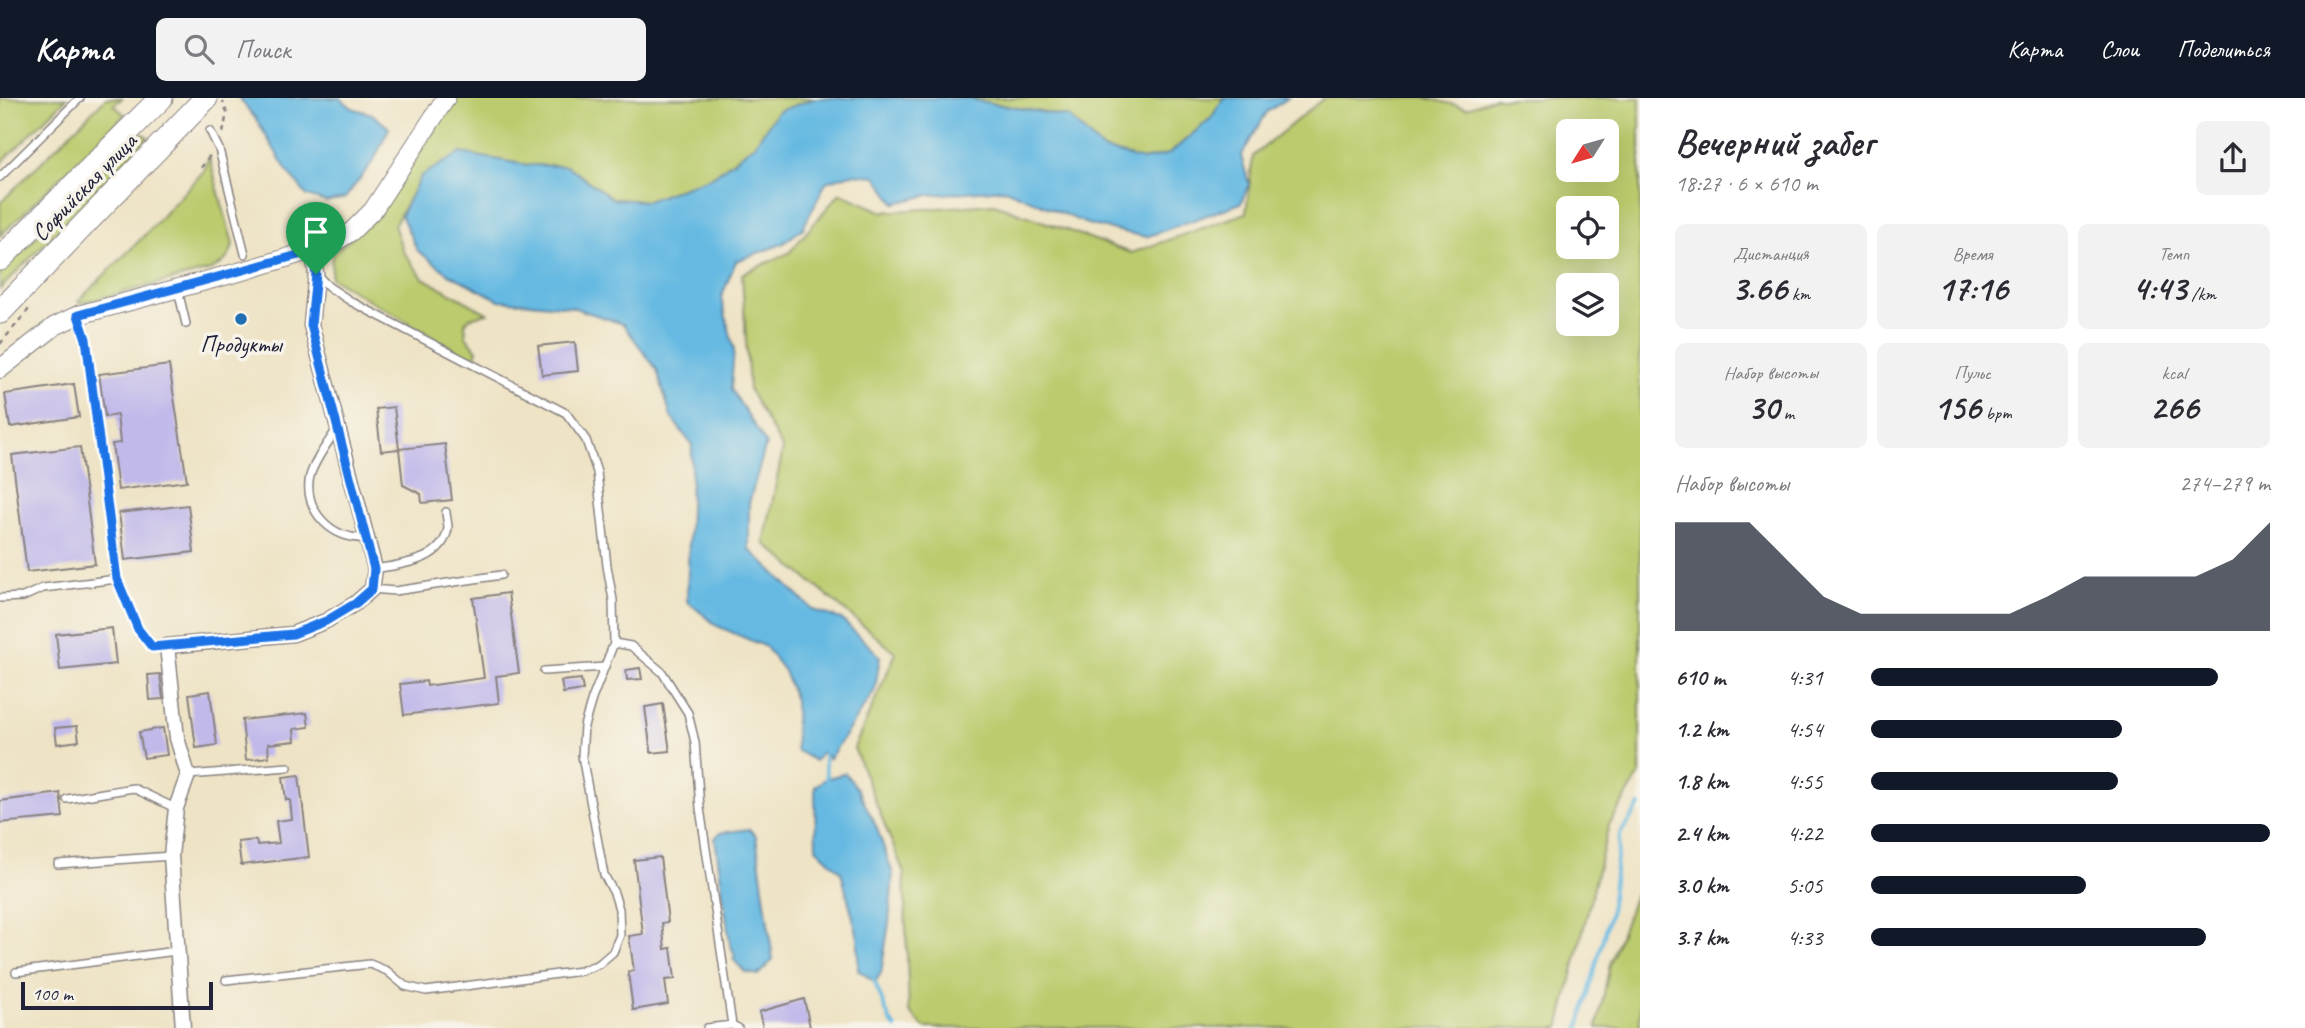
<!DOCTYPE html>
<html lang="ru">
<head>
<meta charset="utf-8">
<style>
  body { margin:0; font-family:Caveat,sans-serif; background:#f2f2f3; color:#2b2b33; height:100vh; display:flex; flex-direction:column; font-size:26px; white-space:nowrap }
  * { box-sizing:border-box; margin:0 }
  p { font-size:23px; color:#7c7c81 }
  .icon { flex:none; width:38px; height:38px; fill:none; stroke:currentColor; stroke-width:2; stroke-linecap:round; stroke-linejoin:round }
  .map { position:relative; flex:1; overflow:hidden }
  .side { display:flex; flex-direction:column; background:#fff; width:665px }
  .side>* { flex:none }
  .needle { width:46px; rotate:233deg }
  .buttons { position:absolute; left:1556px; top:21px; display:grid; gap:14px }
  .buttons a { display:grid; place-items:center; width:63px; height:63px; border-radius:10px; background:#fff; box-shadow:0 7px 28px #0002; font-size:35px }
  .scale { position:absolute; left:21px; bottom:18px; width:192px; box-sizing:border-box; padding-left:7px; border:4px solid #22223b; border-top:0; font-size:19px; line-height:24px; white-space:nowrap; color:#22223b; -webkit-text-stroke:5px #f7f3e8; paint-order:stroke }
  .pin { position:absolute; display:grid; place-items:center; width:60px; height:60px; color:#fff; margin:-72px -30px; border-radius:50% 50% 50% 0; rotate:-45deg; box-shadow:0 0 7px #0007 }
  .pin .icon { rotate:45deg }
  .round { display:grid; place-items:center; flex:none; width:74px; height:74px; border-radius:10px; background:#f2f2f3 }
  .summary { display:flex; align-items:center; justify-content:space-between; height:119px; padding:0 35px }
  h1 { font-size:38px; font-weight:600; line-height:52px }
  .stats { display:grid; grid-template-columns:repeat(3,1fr); gap:10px; height:119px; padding:7px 35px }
  .stats div { display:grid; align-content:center; border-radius:10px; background:#f2f2f3; text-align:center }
  .stats b { font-size:35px; font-weight:600 }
  .stats small { font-size:19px; font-weight:400 }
  .stats p { font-size:19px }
  .chart { height:196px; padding:14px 35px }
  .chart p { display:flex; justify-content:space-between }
  .chart svg { width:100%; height:126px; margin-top:7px; fill:#111827; opacity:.7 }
  ul { padding:0 35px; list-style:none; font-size:23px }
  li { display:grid; grid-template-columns:112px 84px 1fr; align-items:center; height:52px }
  li i { height:18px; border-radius:9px; background:#111827 }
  header { display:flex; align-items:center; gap:42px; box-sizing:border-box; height:98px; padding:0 35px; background:#111827; color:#fff }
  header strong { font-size:33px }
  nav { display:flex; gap:38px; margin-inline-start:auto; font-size:24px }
  .search { width:490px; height:63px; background:#f2f2f3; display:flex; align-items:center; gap:18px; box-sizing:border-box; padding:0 24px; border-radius:10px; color:#7c7c81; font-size:26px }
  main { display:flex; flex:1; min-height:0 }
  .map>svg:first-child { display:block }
  .green { fill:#bbcb6d; stroke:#6e7654; stroke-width:2; fill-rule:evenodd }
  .water { fill:#65b9e2; stroke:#446e8e; stroke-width:2 }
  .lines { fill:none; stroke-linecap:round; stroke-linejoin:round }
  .stream { stroke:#65b9e2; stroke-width:3.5 }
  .building { fill:#c1b9ea }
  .service-casing { stroke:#888280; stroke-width:10 }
  .minor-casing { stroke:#888280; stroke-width:17 }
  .tertiary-casing { stroke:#888280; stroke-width:20 }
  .primary-casing { stroke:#888280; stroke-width:25 }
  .path { stroke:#888280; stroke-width:2.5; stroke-dasharray:5 5; stroke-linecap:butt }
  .service { stroke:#fff; stroke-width:7 }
  .minor { stroke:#fff; stroke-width:14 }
  .tertiary { stroke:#fff; stroke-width:18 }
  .primary { stroke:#fff; stroke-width:23 }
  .route-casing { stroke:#fff; stroke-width:14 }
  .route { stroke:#1a73e8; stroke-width:9 }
  .poi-dot { fill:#1f6fb2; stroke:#f7f3e8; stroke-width:2.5 }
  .labels { text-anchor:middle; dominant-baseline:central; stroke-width:7; stroke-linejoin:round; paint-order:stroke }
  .street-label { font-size:24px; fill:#22223b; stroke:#f7f3e8 }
  .poi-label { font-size:24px; fill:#22223b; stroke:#f7f3e8 }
</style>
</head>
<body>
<header>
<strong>Карта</strong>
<div class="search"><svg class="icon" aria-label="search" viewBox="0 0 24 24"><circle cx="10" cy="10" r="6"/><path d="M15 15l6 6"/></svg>Поиск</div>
<nav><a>Карта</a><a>Слои</a><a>Поделиться</a></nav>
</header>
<main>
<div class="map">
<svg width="1640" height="930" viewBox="0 0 1640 930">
  <rect width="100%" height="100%" fill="#f7f3e8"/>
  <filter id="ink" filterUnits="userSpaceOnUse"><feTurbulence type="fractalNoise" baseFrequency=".0143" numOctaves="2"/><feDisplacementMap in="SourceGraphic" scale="14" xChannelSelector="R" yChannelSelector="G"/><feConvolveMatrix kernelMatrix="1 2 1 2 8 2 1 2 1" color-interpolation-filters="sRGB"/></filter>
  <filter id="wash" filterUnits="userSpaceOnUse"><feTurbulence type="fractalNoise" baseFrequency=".00686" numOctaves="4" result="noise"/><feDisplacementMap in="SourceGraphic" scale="28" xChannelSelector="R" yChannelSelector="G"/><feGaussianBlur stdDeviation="1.57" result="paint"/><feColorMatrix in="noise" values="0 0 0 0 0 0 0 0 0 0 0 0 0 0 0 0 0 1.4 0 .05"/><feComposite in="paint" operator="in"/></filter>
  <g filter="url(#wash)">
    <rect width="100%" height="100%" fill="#eee3c5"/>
    <path class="green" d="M0 0H67L0 66Z
      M106 0H122L114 7 125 17 0 138V105Z
      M455 0H816L778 13 755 46 714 78 647 103 613 101 567 68 527 67 461 55 422 78 394 127 403 153 423 180 487 215 470 220 465 225 466 238 477 252 474 262 331 180 332 156 380 116Z
      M962 0H1224L1211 20 1169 56 1142 62 1102 51 1069 19Z
      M1324 0H1427L1467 10 1495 0H1640V676L1609 727 1559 930H924L909 913 904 775 854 650 896 555 764 445 783 351 749 292 742 176 789 155 840 95 883 114 994 106 1131 155 1246 115 1253 58ZM1568 33H1606V72H1568ZM1568 110H1606V149H1568ZM1568 187H1606V226H1568Z
      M142 35 148 40 0 191V175Z
      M209 59 233 146C230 160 223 166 211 172L81 205 78 203 141 141 204 73Z
      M1640 783V930H1597L1610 866Z"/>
    <path class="water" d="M239 0H340L352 10 372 16 389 30 374 62 345 100 326 104 307 98 286 71 256 21Z
      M816 0H962L1069 19 1102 51 1143 62 1169 56 1211 20 1224 0H1288L1267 14 1241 58 1249 86 1241 105 1146 139 1087 126 1005 91 929 97 895 105 876 78 851 76 826 84 803 130 782 146 736 163 721 200 734 251 731 291 766 346 749 405V451L813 512 841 521 880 558 875 592 829 661 823 652 815 663 796 652 795 602 784 573 766 549 717 528 687 503 692 347 671 319 657 272 623 226 572 209 499 202 449 176 417 152 401 117 421 78 460 55 527 67 567 68 613 101 647 103 714 78 755 46 778 13Z
      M845 675 858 692 876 728 893 776 889 825 881 875 875 884 858 872V839L841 774 816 750 815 689 825 681Z
      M749 731 756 738 773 862 758 877 745 874 733 861 735 857 730 846 715 740 720 735Z"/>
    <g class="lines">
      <path class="stream" d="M823 649 827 683
        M874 882 890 923 896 930
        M1579 930 1610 816 1620 736 1640 707"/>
    </g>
    <g id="blocks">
      <path class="building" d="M575 244 578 273 542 277 538 248Z
        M169 267 187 383 118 392 112 346 120 345 117 317 105 319 99 276Z
        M74 286 79 319 10 329 5 296Z
        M394 309 399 351 445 346 452 402 422 405 421 396 403 387 399 351 381 353 376 311Z
        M80 349 95 466 27 474 12 357Z
        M188 407 194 454 125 462 119 415Z
        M508 495 519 575 496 578 499 605 404 617 400 586 426 583 427 588 484 580 473 500Z
        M112 530 116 566 60 572 56 536Z
        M640 570 642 581 627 582 626 572Z
        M160 576 163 601 150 602 148 577Z
        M581 581 583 592 563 595 561 583Z
        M210 593 217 647 196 650 189 596Z
        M663 606 670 653 651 655 645 609Z
        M307 615 309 629 294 631 295 643 268 646 269 659 246 662 242 622Z
        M77 628 79 643 57 646 55 630Z
        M163 630 167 657 144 660 139 634Z
        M299 677 309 759 241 767 238 744 256 742 257 747 279 745 276 723 292 721 290 702H286L283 679Z
        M60 695 63 719 0 725V703Z
        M660 759 668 824 662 825 665 851 671 850 675 881 665 882 668 906 633 912 628 874 634 873 629 838 643 836 634 762Z
        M804 901 810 929 763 930 759 914Z"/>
    </g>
  </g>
  <g filter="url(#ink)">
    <use href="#blocks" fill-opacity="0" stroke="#888280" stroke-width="2"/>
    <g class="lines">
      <defs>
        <path id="service" d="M210 33 219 51 245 156
          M0 79 80 0
          M178 192 186 226
          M78 217 86 241 117 481 138 531 152 549 166 548
          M337 331C328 345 315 361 310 378 302 412 333 443 366 440
          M375 471C401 466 443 464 448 430 448 425 446 418 446 414
          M372 491 395 493 501 477
          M0 500 23 499 43 490 117 481
          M614 545 631 548 662 574 688 615 695 644 700 710 732 927
          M544 573 605 569
          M188 677 288 669
          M67 701 133 690 175 710
          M58 766 171 758
          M16 874 176 853
          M226 882 370 866 387 873 405 888 426 893 581 873 599 866 613 854 620 837 619 811 614 795 604 777 582 658 584 628 592 601 614 545 613 502 607 468 597 374 586 342 566 315 352 204 329 189 316 176
          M707 930 732 927 738 930"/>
        <path id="minor" d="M183 930 171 758 176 710 188 677 177 640 167 548 293 536 326 523 356 505 372 491 375 471 311 227 316 176 313 153"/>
        <path id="tertiary" d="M0 271 55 228 78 217 250 171 332 146 352 133 373 112 446 0"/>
        <path id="primary" d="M0 161 161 0
          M0 214 206 0"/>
      </defs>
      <use href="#service" class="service-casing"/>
      <use href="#minor" class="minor-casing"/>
      <use href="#tertiary" class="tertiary-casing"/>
      <use href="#primary" class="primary-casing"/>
      <path class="path" d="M223 35 227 15 223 4
        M201 70 211 56
        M0 246 29 211"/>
      <use href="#service" class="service"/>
      <use href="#minor" class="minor"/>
      <use href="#tertiary" class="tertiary"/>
      <use href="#primary" class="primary"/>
    </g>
  </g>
  <g class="lines" filter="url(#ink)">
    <defs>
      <path id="route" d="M313 153 316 176 311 227 374 471 372 491 356 505 326 523 293 536 152 549 138 531 117 481 86 241 78 217Z"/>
    </defs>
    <use href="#route" class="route-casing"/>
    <use href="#route" class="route"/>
  </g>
  <circle class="poi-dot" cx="241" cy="221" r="7"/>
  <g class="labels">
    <g class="street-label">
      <text transform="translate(84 89) rotate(-46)">Софийская улица</text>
    </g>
    <g class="poi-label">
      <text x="241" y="246">Продукты</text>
    </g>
  </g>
</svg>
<div class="buttons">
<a><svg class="needle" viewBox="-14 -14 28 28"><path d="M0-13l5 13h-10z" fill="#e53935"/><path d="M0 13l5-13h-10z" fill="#7c7c81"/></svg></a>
<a><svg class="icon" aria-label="locate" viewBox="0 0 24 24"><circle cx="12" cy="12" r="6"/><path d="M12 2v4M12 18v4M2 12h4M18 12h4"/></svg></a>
<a><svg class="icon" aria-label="layers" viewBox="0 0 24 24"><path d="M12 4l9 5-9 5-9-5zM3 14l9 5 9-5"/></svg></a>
</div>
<div class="scale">100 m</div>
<div class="pin" style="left:316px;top:176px;background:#1e9e55"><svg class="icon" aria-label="arrive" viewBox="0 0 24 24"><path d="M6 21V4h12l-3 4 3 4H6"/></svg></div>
</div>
<section class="side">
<div class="summary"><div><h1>Вечерний забег</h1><p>18:27 · 6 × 610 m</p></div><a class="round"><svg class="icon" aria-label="share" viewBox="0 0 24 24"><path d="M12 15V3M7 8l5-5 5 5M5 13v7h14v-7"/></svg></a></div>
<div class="stats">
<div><p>Дистанция</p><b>3.66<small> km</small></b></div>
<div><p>Время</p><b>17:16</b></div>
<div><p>Темп</p><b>4:43<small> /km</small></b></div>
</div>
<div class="stats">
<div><p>Набор высоты</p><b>30<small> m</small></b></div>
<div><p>Пульс</p><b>156<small> bpm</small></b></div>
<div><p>kcal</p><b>266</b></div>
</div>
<div class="chart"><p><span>Набор высоты</span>274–279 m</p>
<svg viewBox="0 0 160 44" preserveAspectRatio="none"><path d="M0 44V6L10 6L20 6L30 19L40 32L50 38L60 38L70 38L80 38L90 38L100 32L110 25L120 25L130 25L140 25L150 19L160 6V44z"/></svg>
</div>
<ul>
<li><b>610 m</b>4:31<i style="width:87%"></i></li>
<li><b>1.2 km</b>4:54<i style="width:63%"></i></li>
<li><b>1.8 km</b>4:55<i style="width:62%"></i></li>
<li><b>2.4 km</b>4:22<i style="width:100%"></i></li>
<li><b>3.0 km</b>5:05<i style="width:54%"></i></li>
<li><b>3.7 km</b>4:33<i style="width:84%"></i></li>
</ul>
</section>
</main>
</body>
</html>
